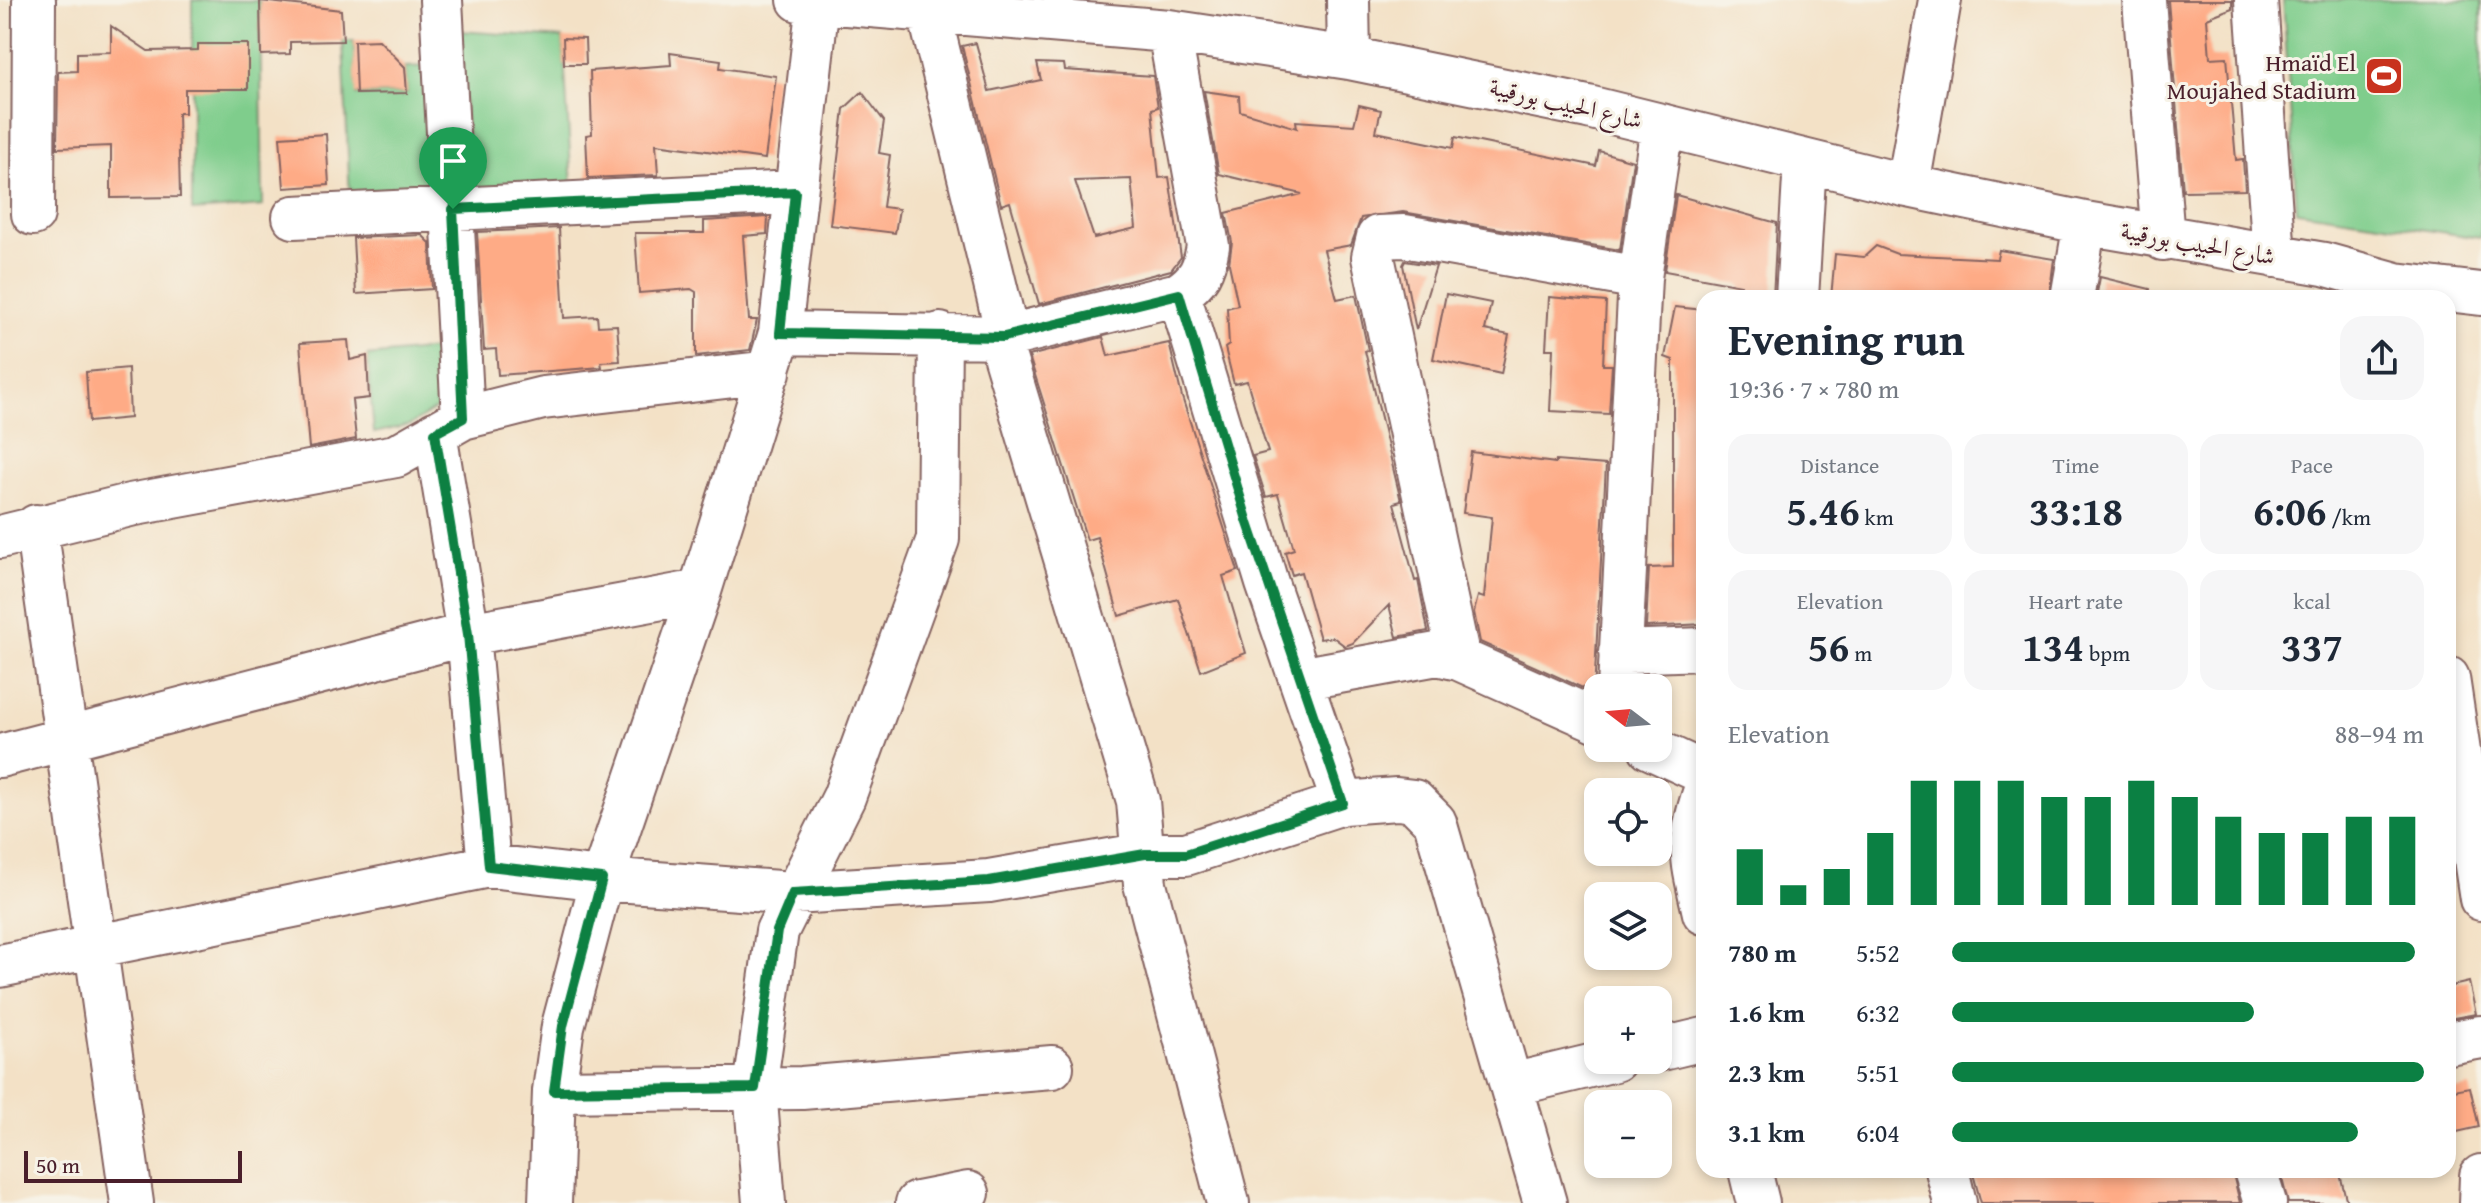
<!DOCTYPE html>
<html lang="en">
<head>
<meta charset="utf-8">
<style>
  body { margin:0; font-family:"Gentium Book Plus",Amiri,serif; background:#f6f6f7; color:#1f2937; height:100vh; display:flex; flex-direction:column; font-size:30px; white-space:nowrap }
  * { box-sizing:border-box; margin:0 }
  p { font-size:26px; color:#747a83 }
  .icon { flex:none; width:44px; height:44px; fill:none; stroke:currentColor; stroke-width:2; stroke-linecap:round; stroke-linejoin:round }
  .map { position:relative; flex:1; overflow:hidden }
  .sheet { position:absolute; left:1696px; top:290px; width:760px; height:888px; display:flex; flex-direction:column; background:#fff; border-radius:24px; box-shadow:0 4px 12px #0003 }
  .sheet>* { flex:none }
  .needle { width:52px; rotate:286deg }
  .buttons { position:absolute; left:1584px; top:674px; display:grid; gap:16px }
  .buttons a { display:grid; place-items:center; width:88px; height:88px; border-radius:16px; background:#fff; box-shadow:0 4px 12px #0003; font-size:40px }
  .scale { position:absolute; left:24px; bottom:20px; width:218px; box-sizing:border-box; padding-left:8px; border:4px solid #4a1f2b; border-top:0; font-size:22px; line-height:28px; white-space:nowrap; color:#4a1f2b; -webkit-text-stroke:6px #f7f3e8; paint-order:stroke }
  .pin { position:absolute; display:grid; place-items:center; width:68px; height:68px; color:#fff; margin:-82px -34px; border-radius:50% 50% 50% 0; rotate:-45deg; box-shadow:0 0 8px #0007 }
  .pin .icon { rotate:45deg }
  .round { display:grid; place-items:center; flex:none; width:84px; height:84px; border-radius:24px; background:#f6f6f7 }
  .headline { display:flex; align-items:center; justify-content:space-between; height:136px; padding:0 32px }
  h1 { font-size:44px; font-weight:700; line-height:60px }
  .stats { display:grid; grid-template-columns:repeat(3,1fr); gap:12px; height:136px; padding:8px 32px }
  .stats div { display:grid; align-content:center; border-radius:20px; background:#f6f6f7; text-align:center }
  .stats b { font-size:40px; font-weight:700 }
  .stats small { font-size:22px; font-weight:400 }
  .stats p { font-size:22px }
  .chart { height:224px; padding:16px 32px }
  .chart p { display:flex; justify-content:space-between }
  .chart svg { width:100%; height:144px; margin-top:8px; stroke:#0b8043; stroke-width:6 }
  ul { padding:0 32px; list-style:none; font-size:26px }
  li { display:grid; grid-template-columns:128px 96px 1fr; align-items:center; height:60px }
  li i { height:20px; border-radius:10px; background:#0b8043 }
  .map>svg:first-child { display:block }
  .green { fill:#7fcd8c; stroke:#64765c; stroke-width:2 }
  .building { fill:#feab86; fill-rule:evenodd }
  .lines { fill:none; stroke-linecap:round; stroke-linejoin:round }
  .minor-casing { stroke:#856361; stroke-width:46 }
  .minor { stroke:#fff; stroke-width:42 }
  .route-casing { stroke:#fff; stroke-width:16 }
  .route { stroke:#0b8043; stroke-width:10 }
  .labels { text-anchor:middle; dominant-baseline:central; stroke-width:6; stroke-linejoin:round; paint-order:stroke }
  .poi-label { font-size:24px; fill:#4a1f2b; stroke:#f7f3e8; text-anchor:end }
  .street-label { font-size:24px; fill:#4a1f2b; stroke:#f7f3e8 }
</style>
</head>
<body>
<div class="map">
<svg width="2481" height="1203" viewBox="0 0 2481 1203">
  <rect width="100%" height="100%" fill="#f7f3e8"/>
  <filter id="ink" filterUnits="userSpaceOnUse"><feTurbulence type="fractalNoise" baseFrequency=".0125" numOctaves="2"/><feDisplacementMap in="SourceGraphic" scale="16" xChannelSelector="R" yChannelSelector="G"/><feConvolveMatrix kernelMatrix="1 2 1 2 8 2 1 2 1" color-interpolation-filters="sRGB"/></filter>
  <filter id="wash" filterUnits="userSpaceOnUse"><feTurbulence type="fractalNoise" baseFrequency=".006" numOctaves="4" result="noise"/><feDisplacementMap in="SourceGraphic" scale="32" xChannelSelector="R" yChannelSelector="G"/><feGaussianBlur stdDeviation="1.8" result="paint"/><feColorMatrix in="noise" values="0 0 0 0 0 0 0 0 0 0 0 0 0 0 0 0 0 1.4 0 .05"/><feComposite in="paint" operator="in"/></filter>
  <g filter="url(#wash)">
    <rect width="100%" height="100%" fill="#f3e1c6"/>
    <path class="green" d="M192 0 260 1 263 206 192 211Z
      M2283 0H2481V238L2297 211Z
      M459 31 563 38 572 187 480 191 471 186Z
      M343 41H354L357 95 407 93 405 67 429 66 436 178 423 196 350 201Z
      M445 348V403L410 425 374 433 367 356Z"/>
    <g id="blocks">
      <path class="building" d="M2168 0H2232V8L2207 18 2210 58 2227 57 2236 160 2243 159 2245 190 2183 191Z
        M260 1 341 10 343 41 290 42V54L261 55Z
        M111 26 148 51 198 50V44H248V89H185V113H178L180 197 111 198V146L57 148 58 72 77 71V53L111 52Z
        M563 38 585 39 586 64H564Z
        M379 40 405 67 407 93 356 94 354 41Z
        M976 43 989 91 1041 80 1037 63 1064 64 1065 70 1153 76 1158 107 1152 109 1159 178 1169 177 1181 257 1171 270 1039 304 1010 202 1001 205 962 46ZM1131 179 1136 228 1094 238 1075 181Z
        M670 53 721 60 720 68 776 76 765 159 656 144 658 175 588 178 586 135 592 134 590 71 671 65Z
        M1204 91 1239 96 1240 111 1297 128 1296 121 1354 125 1359 105 1381 110 1376 132 1453 148 1455 137 1596 166 1599 151 1633 161 1620 250 1403 212 1361 218 1351 245 1324 250 1337 299 1356 295 1368 350 1365 351 1401 501 1394 503 1415 581 1418 580 1428 631 1397 637 1389 605 1353 643 1345 646 1333 637 1320 639 1301 572 1292 575 1285 552 1294 549 1278 494 1266 497 1253 456 1268 452 1247 381 1234 384 1225 348 1229 345 1227 308 1238 305 1229 264 1232 242 1226 213 1302 194 1219 174Z
        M862 92 884 121 879 153 890 155 883 207 899 209 895 233 830 225 844 109Z
        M326 134 329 185 284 188 280 137Z
        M1676 195 1777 223 1773 298H1740L1741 285 1665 271Z
        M768 217 767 234 743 236 749 320H757L750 350 696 356V292L691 289 639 293 635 233H704V221Z
        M559 228 564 318 597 316 598 326 617 325 620 361 601 362 602 367 498 375 496 349 484 350 477 232Z
        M422 235 430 243 432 289 356 294 353 238Z
        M1876 246 1897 254 1997 259 1999 250 2054 259 2049 298H1831L1835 254 1864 257Z
        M1405 261 1436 266 1416 330 1403 265Z
        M2100 277 2150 289 2149 298H2096Z
        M1446 294 1491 303 1485 330 1509 335 1501 374 1433 359Z
        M1549 297 1606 302 1603 365H1612L1609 414 1550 411 1553 349H1546Z
        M1675 307 1704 310V624L1646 627 1649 568 1673 567V360L1665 357Z
        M1103 337 1108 356 1169 343 1182 397 1238 571 1223 576 1246 653 1201 671 1178 599 1119 616 1097 537 1087 540 1029 356Z
        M348 340 350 360 367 356 369 398 352 400 356 439 309 448 300 343Z
        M128 368 130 418 89 422 86 372Z
        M1471 452 1556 463V461L1606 465 1594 693 1480 642 1474 612 1478 596 1484 598 1492 517 1463 513Z
        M2469 982 2476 1014 2448 1019V987Z
        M2470 1087 2479 1127 2448 1134V1091Z
        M1972 1170H2232L2240 1203H1981Z
        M2280 1170H2339L2347 1203H2288Z"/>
    </g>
  </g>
  <g filter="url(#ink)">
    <use href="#blocks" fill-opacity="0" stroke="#856361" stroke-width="2"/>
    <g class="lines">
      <defs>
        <path id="minor" d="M441 0 463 418
          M799 0 1169 31 1349 58 1588 107 1908 186 2085 223 2324 264 2396 284 2481 294
          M1348 0 1349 58
          M2144 0 2163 239
          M2256 0 2274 256
          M929 12 1002 313 1005 358 1138 801 1145 884 1228 1203
          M1908 186 1940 0
          M33 214 34 0
          M294 217 795 192
          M1179 294 1267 583 1343 803
          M1797 298 1805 161
          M2072 298 2085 223
          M780 333 1004 337 1179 294C1199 280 1204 270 1208 246L1169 31
          M435 433 468 634 489 866
          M36 526 132 1203
          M0 537 130 505 396 456 463 418 543 398 769 372
          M1620 652 1704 649
          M1459 659 1373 257 1378 237 1404 236 1640 278
          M2448 678 2481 899
          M1300 679 1437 654 1459 659 1598 721
          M1619 688 1640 278 1662 125
          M1650 748 1704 773
          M0 756 468 634 700 591
          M1704 793C1686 846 1692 860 1704 913
          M0 966 489 866 602 879 793 893 989 881 1145 854H1186L1343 803 1397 799 1414 801 1435 822 1545 1203
          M2448 1043 2481 1037
          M1658 1050 1704 1039
          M1511 1085 1615 1060
          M554 1091 802 1088 1052 1067
          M1750 1170 1758 1203
          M1947 1170 1955 1203
          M2255 1170 2265 1203
          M550 1203 554 1091 563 1026 602 879 700 591 780 333 818 2
          M764 1203 755 1088 777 931 844 797 938 539 940 334
          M917 1203 968 1193
          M2480 1203 2481 1176"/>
      </defs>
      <use href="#minor" class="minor-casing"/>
      <use href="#minor" class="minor"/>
    </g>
  </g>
  <g class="lines" filter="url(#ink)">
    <defs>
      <path id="route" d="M795 192 780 333 1004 337 1179 294 1248 523 1343 803 1186 854H1145L989 881 793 893 777 931 755 1088 554 1091 563 1026 602 879 489 866 468 634 435 433 463 418 453 209Z"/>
    </defs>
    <use href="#route" class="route-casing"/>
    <use href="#route" class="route"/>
  </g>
  <defs>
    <symbol id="stadium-square" viewBox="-11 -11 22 22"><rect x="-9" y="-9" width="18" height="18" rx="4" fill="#c8321e" stroke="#f7f3e8"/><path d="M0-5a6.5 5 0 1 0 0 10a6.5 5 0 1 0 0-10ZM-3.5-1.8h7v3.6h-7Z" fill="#fff"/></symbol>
  </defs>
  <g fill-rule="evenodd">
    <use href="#stadium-square" x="2362" y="54" width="44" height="44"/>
  </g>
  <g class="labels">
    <g class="poi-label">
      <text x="2356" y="62">Hmaïd El<tspan x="2356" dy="28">Moujahed Stadium</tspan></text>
    </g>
    <g class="street-label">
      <text transform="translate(1566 103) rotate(13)">شارع الحبيب بورقيبة</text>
      <text transform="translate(2198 243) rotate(10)">شارع الحبيب بورقيبة</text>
    </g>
  </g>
</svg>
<div class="buttons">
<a><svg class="needle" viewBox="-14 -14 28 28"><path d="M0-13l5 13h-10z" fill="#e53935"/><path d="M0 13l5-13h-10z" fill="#747a83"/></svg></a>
<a><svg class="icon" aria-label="locate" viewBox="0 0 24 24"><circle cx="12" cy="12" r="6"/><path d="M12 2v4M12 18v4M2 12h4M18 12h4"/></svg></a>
<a><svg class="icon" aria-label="layers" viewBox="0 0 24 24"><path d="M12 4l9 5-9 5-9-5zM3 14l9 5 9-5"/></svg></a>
<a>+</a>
<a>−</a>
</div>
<div class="scale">50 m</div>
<div class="pin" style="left:453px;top:209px;background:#1e9e55"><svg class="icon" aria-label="arrive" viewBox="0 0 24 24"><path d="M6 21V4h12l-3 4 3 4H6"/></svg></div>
<section class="sheet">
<div class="headline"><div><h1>Evening run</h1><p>19:36 · 7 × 780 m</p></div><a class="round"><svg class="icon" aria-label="share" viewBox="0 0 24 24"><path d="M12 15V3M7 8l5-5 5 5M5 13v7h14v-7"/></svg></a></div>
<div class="stats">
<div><p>Distance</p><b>5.46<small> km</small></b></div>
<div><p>Time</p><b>33:18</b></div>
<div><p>Pace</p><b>6:06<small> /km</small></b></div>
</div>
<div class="stats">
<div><p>Elevation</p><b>56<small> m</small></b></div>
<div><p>Heart rate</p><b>134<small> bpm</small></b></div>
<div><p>kcal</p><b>337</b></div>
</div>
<div class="chart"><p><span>Elevation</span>88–94 m</p>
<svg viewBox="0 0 160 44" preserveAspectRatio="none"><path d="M5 44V27M15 44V38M25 44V33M35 44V22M45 44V6M55 44V6M65 44V6M75 44V11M85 44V11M95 44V6M105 44V11M115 44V17M125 44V22M135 44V22M145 44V17M155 44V17"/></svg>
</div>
<ul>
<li><b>780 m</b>5:52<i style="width:98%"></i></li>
<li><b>1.6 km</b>6:32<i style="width:64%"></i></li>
<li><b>2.3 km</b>5:51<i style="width:100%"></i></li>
<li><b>3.1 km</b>6:04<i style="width:86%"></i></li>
</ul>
</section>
</div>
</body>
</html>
